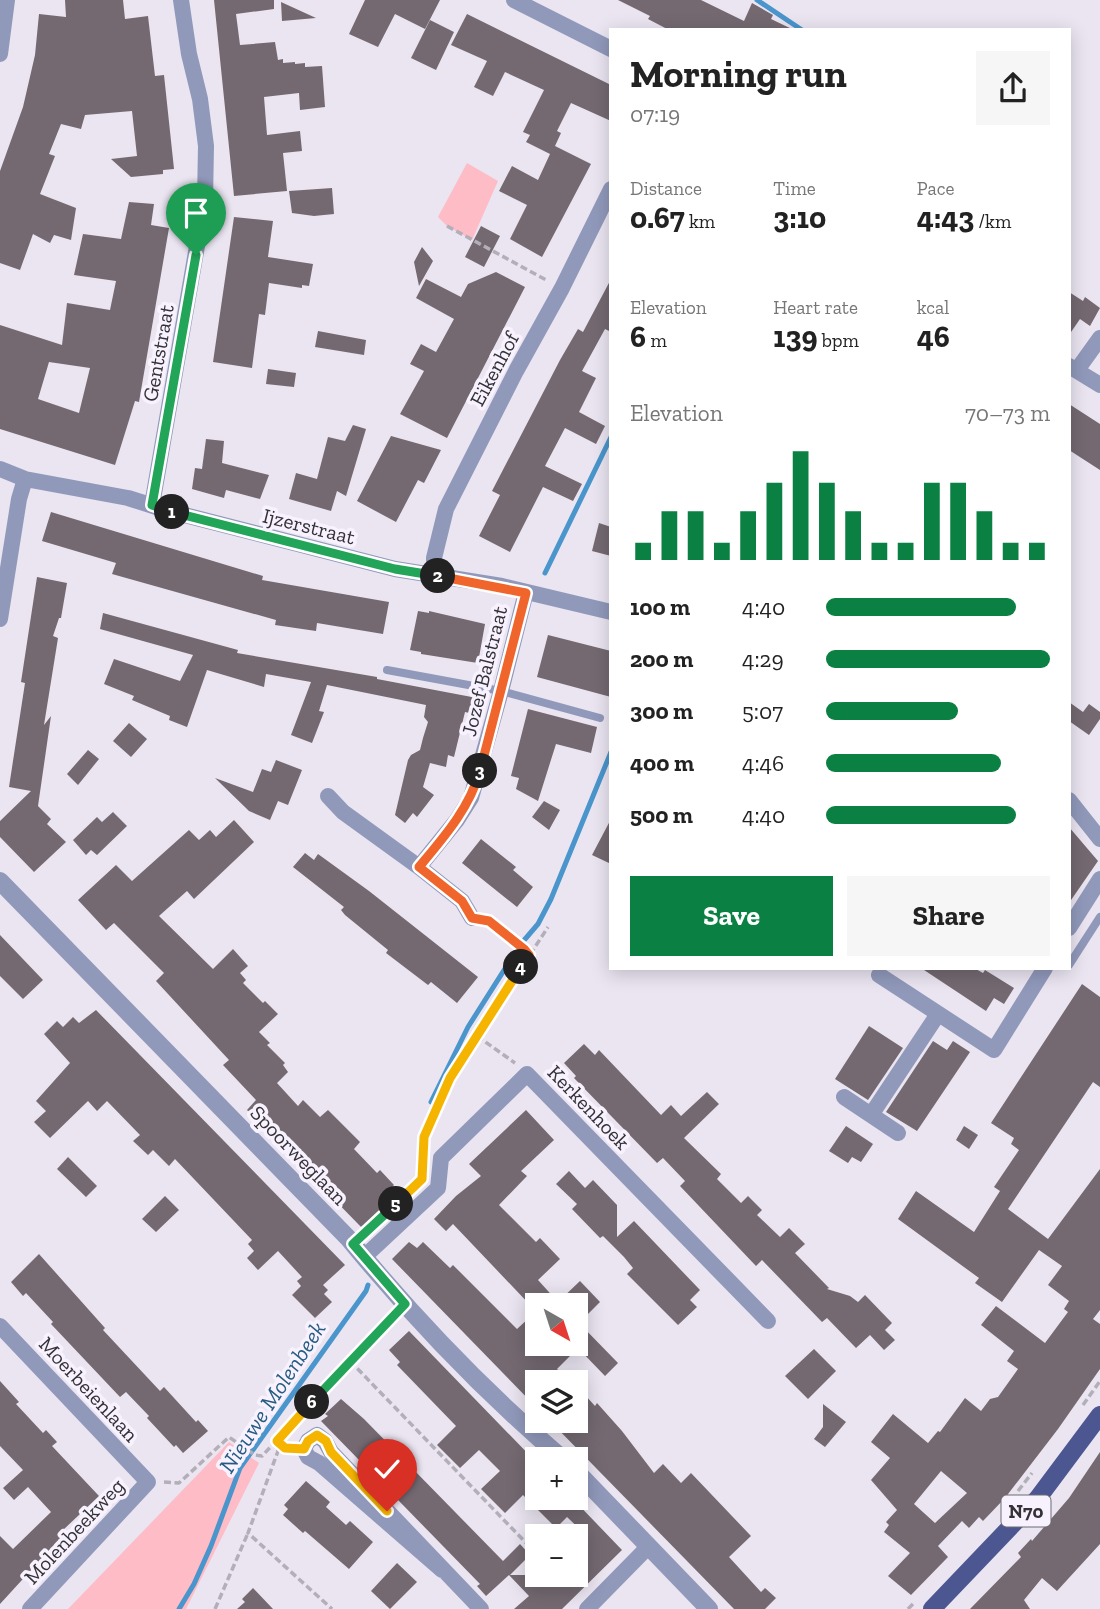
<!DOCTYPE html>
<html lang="en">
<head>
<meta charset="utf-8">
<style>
  body { margin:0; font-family:"Zilla Slab",serif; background:#f6f6f6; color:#222; height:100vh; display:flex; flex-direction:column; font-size:26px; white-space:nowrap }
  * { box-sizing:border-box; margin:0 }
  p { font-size:23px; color:#767676 }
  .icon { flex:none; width:38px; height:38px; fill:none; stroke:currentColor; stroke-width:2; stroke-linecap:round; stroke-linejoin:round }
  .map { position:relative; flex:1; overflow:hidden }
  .drawer { position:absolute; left:609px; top:28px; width:462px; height:942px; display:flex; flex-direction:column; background:#fff; border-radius:0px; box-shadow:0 4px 18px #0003 }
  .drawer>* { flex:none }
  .needle { width:46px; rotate:141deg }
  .fabs { position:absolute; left:525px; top:1293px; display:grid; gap:14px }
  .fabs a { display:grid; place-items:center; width:63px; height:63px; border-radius:0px; background:#fff; box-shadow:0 4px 18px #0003; font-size:35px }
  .pin { position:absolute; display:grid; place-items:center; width:60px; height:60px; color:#fff; margin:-72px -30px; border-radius:50% 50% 50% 0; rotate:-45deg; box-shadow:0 0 7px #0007 }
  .pin .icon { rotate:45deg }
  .km { position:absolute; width:35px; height:35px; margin:-18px; border-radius:50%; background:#222; color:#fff; font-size:19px; line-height:35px; text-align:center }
  .round { display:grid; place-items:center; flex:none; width:74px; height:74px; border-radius:0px; background:#f6f6f6 }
  .headline { display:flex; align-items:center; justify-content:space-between; height:119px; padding:0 21px }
  h1 { font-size:38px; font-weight:700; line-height:52px }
  .figures { display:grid; grid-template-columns:repeat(3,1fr); gap:10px; height:119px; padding:7px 21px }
  .figures div { display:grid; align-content:center }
  .figures b { font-size:30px; font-weight:700 }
  .figures small { font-size:19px; font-weight:400 }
  .figures p { font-size:19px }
  .chart { height:196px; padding:14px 21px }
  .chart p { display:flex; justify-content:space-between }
  .chart svg { width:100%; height:126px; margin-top:7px; stroke:#0b8043; stroke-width:6 }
  .action { display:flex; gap:14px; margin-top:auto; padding:14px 21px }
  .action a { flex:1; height:80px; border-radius:0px; background:#0b8043; color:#fff; font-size:28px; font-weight:700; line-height:80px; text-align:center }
  .action a+a { background:#f6f6f6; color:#222 }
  ul { padding:0 21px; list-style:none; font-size:23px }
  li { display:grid; grid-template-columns:112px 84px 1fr; align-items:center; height:52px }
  li i { height:18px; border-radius:9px; background:#0b8043 }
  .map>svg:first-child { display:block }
  .green { fill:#febcc6 }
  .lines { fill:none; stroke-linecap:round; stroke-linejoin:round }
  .stream { stroke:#4a95cc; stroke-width:5 }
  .building { fill:#746971; fill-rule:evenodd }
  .path { stroke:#b3afb9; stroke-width:3.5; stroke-dasharray:7 3.5; stroke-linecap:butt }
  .service { stroke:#9199bb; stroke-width:8 }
  .minor { stroke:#9199bb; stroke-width:16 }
  .tertiary { stroke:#9199bb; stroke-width:18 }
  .primary { stroke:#4c5791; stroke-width:18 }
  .split-1-casing { stroke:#fff; stroke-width:14 }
  .split-2-casing { stroke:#fff; stroke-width:14 }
  .split-3-casing { stroke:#fff; stroke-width:14 }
  .split-4-casing { stroke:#fff; stroke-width:14 }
  .split-5-casing { stroke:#fff; stroke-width:14 }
  .split-6-casing { stroke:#fff; stroke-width:14 }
  .split-7-casing { stroke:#fff; stroke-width:14 }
  .split-1 { stroke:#22a559; stroke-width:9 }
  .split-2 { stroke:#22a559; stroke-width:9 }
  .split-3 { stroke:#f0652b; stroke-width:9 }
  .split-4 { stroke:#f0652b; stroke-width:9 }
  .split-5 { stroke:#f5b400; stroke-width:9 }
  .split-6 { stroke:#22a559; stroke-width:9 }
  .split-7 { stroke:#f5b400; stroke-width:9 }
  .labels { text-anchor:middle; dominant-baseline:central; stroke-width:7; stroke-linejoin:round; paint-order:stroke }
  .shield { fill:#f8f2ff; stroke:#6f6c73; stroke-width:2 }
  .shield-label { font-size:19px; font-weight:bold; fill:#343237 }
  .street-label { font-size:21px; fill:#343237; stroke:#f8f2ff }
  .water-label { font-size:23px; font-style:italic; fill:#265c82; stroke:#f8f2ff }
</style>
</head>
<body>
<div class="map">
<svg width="1100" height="1609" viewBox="0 0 1100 1609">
  <rect width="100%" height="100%" fill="#eae5f1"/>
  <path class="green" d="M467 163 498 181 472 240 447 226 438 217Z
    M229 1442 259 1463 186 1609H68Z"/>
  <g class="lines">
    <path class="stream" d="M757 0 802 30
      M545 573 611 437
      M431 1102 468 1027 520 945 538 924 551 899 611 752
      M179 1609 194 1584 211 1546 240 1468 366 1291 368 1285"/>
  </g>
  <path class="building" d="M65 0H123L125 19 148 16 155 76 164 75 174 169 163 170V174L131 177 111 159 137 156 132 111 85 115 81 129 61 124 49 154 55 156 40 194 76 208 71 240 54 235 50 243 33 234 20 270 0 263V171L23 107 35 55 39 14 66 17Z
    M214 0H274V9L236 14 240 45 275 42 278 60 283 59V63L295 62V64L305 63V67L322 66 325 107 300 110 299 93 264 97 267 135 300 131 302 151 283 153 287 191 234 196Z
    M365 0H440L425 29 395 14 378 47 349 34Z
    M618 0H701L744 21 752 3 773 15 771 19 794 30H669L648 19 650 16Z
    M281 2 316 18 282 21Z
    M467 14 611 85V121L571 103 557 131 561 133 555 146 591 164 542 257 510 239 527 205 499 191 512 166 538 180 550 154 526 142 530 135 523 132 544 90 505 72 493 96 474 87 487 61 451 45Z
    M430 20 454 32 436 70 411 58Z
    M332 188 334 214 314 216 292 213 289 191Z
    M129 202 154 204 151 225 169 228 139 402 135 401 115 465 0 429V325L62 345 67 303 110 310 116 281 74 275 83 234 121 239ZM49 362 90 368 79 413 38 399Z
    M234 217 273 221 268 257 313 264 309 286 302 285V288L269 283 265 315 259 314 252 368 213 362Z
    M481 226 500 236 484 267 465 257Z
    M422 247 433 261 419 286 414 262Z
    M496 272 525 287 447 438 400 414 424 371 410 364 421 344 436 352 454 319 416 298 426 279 461 297 468 284Z
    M611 279V332L605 329 582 371 596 378 579 412 605 426 596 444 565 428 545 466 582 484 573 501 543 487 510 552 479 536 500 495 492 491 560 360 578 329 583 332Z
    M1069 292 1083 301 1085 297 1100 308 1090 326 1080 319 1069 335Z
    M318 331 366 340 364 355 315 347Z
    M268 369 296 373 294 387 266 384Z
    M1069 404 1100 424V470L1069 450Z
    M353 425 366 429 346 496 337 491 331 511 289 499 296 473 317 479 328 437 345 441Z
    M391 436 441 450 424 483 418 480 396 522 357 501Z
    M206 439 224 441 222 463 269 475 260 499 226 490 224 498 192 489 195 468 202 469Z
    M51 512 263 576 262 580 389 602 383 634 317 623 316 631 275 625 276 620 112 574 116 563 42 541Z
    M599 523 611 527V556L592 551Z
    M37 577 67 583 61 618H59L53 636 58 638 44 725 51 716 38 806 51 819 47 824 66 842 34 872 0 837V821L31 791 9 787 25 683 21 682Z
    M418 611 429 613V611L485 624 478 663 421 654V652L410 650Z
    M103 613 238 650 237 653 377 677V679L477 698 474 714 465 712 454 757 448 755 446 767 430 763 423 787 434 795 417 817 413 813 405 823 395 815 408 760 411 755 420 750 423 738 428 722 424 717 426 705 327 685 319 711 324 712 312 743 291 735 311 682 266 674 264 687 207 670 187 727 169 720 170 716 132 700 134 696 104 684 114 659 180 681 193 655 100 629Z
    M548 635 611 651V697L537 677Z
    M1069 702 1083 712 1089 704 1100 712V719L1089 735 1069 721Z
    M528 709 597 727 591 753 556 744 538 801 516 789 519 778 511 776Z
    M129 723 147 739 131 757 113 741Z
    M88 750 99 759 78 785 67 774Z
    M276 760 302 770 288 805 278 801 270 820 249 811 215 778 253 792 262 769 271 772Z
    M544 801 560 810 549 830 532 817Z
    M113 812 127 826 97 855 91 850 86 855 73 840 97 817 102 822Z
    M611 819V864L592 855Z
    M234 820 254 842 194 899 187 891 159 916 213 969 233 949 248 966 240 973 246 980 243 983 263 1003 265 1001 278 1014 259 1032 270 1043 267 1045 285 1063 283 1065 288 1072 277 1083 298 1106 303 1100 320 1117 328 1110 360 1142 354 1149 377 1173 380 1170 394 1185 387 1192 394 1200 363 1229 247 1110 256 1100 223 1065 229 1060 156 981 164 973 114 923 106 930 78 900 116 865 132 881 189 830 199 840 210 830 216 837Z
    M1069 827 1098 861 1069 903Z
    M481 839 516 867 513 870 533 887 517 907 462 863Z
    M305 853 314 860 318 854 369 891 478 977 457 1003 431 982 428 985 386 953 388 950 345 915 341 910 344 907 293 867Z
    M0 935 43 980 23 999 0 976Z
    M921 968H974L983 973 985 970 1014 988 1004 1004 994 998 986 1011Z
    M1082 984 1100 997V1087L1093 1082 1008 1209 1048 1239 1100 1169V1310L1093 1319 1100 1324V1369L1058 1429 1005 1498 983 1521 979 1517 969 1528 962 1521 938 1546 948 1557 911 1595 888 1576 910 1553 884 1532 889 1525 886 1522 897 1510 871 1480 890 1458 871 1442 893 1414 928 1443 938 1431 940 1432 965 1398 981 1411 990 1399 998 1397 1018 1369 1007 1361 1014 1351 981 1325 996 1306 1045 1343 1068 1312 1064 1309 1069 1301 1048 1285 1062 1266 1039 1250 1002 1302 975 1283 979 1278 898 1219 916 1191 974 1232 1000 1191 994 1187 1019 1150 1011 1144 1014 1138 991 1123ZM941 1471 967 1493 935 1523 914 1504Z
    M96 1010 345 1265 323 1285 328 1290 324 1294 332 1302 315 1318 292 1295 301 1286 297 1281 302 1277 278 1251 258 1270 247 1258 254 1251 248 1244 252 1240 175 1159 169 1166 153 1150 148 1155 133 1141 140 1135 107 1101 97 1111 88 1101 50 1138 34 1122 46 1111 36 1101 70 1063 44 1034 57 1021 63 1027 73 1017 79 1023Z
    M869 1026 903 1048 868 1100 835 1079Z
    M933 1041 947 1050 953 1041 970 1052 917 1131 886 1112Z
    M584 1044 595 1055 599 1050 661 1115 671 1105 681 1116 707 1092 719 1104 684 1138 721 1174 717 1179 741 1203 748 1196 762 1210 757 1215 780 1237 789 1228 805 1244 795 1253 829 1288 827 1289 850 1296 858 1302 865 1295 892 1323 885 1330 895 1340 884 1350 870 1335 856 1348 827 1318 822 1322 762 1260 756 1266 680 1186 685 1181 663 1158 657 1163 574 1078 576 1076 564 1063Z
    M526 1110 554 1140 521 1171 527 1176 499 1205 536 1242 540 1238 560 1259 538 1280 558 1302 580 1281 600 1302 579 1323 618 1363 605 1376 578 1348 557 1369 570 1382H537V1408L392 1259 409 1242 417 1248 423 1242 450 1268 453 1265 517 1329 530 1317 537 1326V1344H576V1306H531L453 1224 446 1231 434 1219 456 1196 481 1176 469 1164Z
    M846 1126 873 1144 861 1162 852 1157 848 1163 829 1151Z
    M964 1126 978 1135 969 1149 956 1140Z
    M68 1157 97 1186 86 1197 57 1169Z
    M569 1171 585 1188 593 1180 617 1205V1237L634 1221 700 1290 690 1300 697 1307 678 1325 627 1274 633 1268 624 1257 603 1236 600 1238 572 1209 577 1204 556 1184Z
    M165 1196 179 1210 156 1232 142 1219Z
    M39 1254 105 1328 103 1330 160 1391 164 1387 196 1422 198 1420 208 1431 183 1453 176 1445 174 1447 147 1418 149 1416 126 1392 120 1397 51 1324 53 1322 26 1293 23 1296 11 1282Z
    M409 1331 537 1463V1498H572L622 1550 562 1609H514L529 1596 509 1575 486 1596 477 1586 480 1584 321 1421 328 1416 325 1414 341 1399 364 1419 503 1561 520 1544 530 1555 510 1575H576V1549L588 1537 567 1517 556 1528 523 1495 505 1513 481 1489 500 1471 479 1450 460 1468 437 1445 456 1426 397 1365 400 1362 389 1350Z
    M814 1349 836 1371 808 1399 785 1376Z
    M0 1381 19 1402 16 1404 43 1433 46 1430 57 1442 52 1446 99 1496 62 1531 65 1533 0 1604V1536L13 1549 51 1512 28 1487 14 1500 3 1488 23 1470 0 1446Z
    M585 1395 595 1406 597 1403 622 1431 654 1473 663 1464 681 1483 691 1473 751 1536 729 1557 761 1592 765 1588 776 1598 765 1609H734L550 1421H576V1405Z
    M823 1404 846 1422 825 1447 814 1439 823 1427Z
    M1100 1452V1544L1057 1591 1042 1578 1024 1600 1030 1609H970L1021 1557 1018 1553 1031 1539 1032 1541 1069 1498Z
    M306 1481 330 1502 326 1507 346 1525 350 1521 373 1542 349 1569 305 1531 303 1533 283 1515 288 1509 284 1505Z
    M397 1563 417 1582 390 1609 371 1591Z
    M253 1588 273 1609H237L245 1602 242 1599Z"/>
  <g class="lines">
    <path class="path" d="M447 226 548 281
      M488 921 529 955
      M477 1036 515 1063
      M423 1156V1137L450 1078 548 927
      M350 1361 531 1548
      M1083 1405 1100 1381
      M288 1448 277 1441 278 1451 248 1533 332 1609
      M164 1482 179 1483 229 1437 255 1455 262 1456 394 1315
      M1018 1491 1032 1473
      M215 1609 248 1533
      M908 1609 915 1602"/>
    <path class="service" d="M387 670 501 691 600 718
      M1069 965 1100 917"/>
    <path class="minor" d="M514 0 611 49
      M0 54 7 0
      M1069 366 1100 385
      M1077 370 1100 338
      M0 469 25 479 128 498 169 511 395 569 502 586 611 612
      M152 505 205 200 206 146 200 99 189 54 181 0
      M434 576V558L446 509 516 371 562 288 611 189
      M0 619 19 499 25 479
      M328 796 343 812 419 867 457 820 471 798 501 691 526 592
      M1069 800 1100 839
      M419 867 462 901 472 918
      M1069 928 1100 879
      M879 975 994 1050 1045 968
      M844 1097 898 1133
      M871 1115 938 1014
      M364 1257 438 1188 441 1158 527 1074 768 1321
      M0 1326 148 1482 30 1609
      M442 1570 319 1463 308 1457 304 1449 308 1441 317 1435 325 1441 331 1452 481 1609
      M587 1609 649 1546"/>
    <path class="tertiary" d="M0 881 349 1239C412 1316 488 1395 564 1460
      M576 1471 709 1609"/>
    <path class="primary" d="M932 1609 1038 1498 1100 1415"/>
  </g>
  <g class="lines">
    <defs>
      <path id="split-1" d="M172 512 152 505 196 255"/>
      <path id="split-2" d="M172 512 395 569 438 576"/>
      <path id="split-3" d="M438 576 526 593 480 771"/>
      <path id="split-4" d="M480 771C469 809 444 837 419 867L462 901 472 918 489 921 524 949 529 955 521 967"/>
      <path id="split-5" d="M396 1204 422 1179 424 1137 450 1078 521 967"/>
      <path id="split-6" d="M312 1402 405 1304 353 1244 396 1204"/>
      <path id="split-7" d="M312 1402 277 1441 285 1448 304 1449 308 1441 317 1435 326 1441 331 1452 387 1511"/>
    </defs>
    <use href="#split-1" class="split-1-casing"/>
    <use href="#split-2" class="split-2-casing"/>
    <use href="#split-3" class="split-3-casing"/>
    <use href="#split-4" class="split-4-casing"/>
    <use href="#split-5" class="split-5-casing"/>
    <use href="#split-6" class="split-6-casing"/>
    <use href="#split-7" class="split-7-casing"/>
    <use href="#split-1" class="split-1"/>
    <use href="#split-2" class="split-2"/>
    <use href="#split-3" class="split-3"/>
    <use href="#split-4" class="split-4"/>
    <use href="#split-5" class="split-5"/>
    <use href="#split-6" class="split-6"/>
    <use href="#split-7" class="split-7"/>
  </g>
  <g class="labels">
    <rect class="shield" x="1001.5" y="1495.5" width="49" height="31" rx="5"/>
    <g class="shield-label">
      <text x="1026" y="1511">N70</text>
    </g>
    <g class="street-label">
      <text transform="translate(158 353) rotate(-80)">Gentstraat</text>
      <text transform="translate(494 369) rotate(-62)">Eikenhof</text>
      <text transform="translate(309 526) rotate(14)">Ijzerstraat</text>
      <text transform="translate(484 671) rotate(-76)">Jozef Balstraat</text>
      <text transform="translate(589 1107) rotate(46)">Kerkenhoek</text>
      <text transform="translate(299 1155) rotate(46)">Spoorweglaan</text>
      <text transform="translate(89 1389) rotate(47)">Moerbeienlaan</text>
      <text transform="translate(74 1531) rotate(-47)">Molenbeekweg</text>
    </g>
    <g class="water-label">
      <text transform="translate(272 1397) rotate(-57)">Nieuwe Molenbeek</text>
    </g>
  </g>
</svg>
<div class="fabs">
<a><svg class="needle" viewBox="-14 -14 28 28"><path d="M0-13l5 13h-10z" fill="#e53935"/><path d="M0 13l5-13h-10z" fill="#767676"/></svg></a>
<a><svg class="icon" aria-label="layers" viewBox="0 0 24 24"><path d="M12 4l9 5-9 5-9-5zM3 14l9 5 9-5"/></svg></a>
<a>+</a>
<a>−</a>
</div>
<div class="pin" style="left:196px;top:255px;background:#1e9e55"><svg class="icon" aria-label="arrive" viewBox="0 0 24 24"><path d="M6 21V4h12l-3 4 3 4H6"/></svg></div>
<div class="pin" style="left:387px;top:1511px;background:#d93025"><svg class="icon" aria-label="check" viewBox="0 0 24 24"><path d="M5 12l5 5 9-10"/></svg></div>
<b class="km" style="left:172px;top:512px">1</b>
<b class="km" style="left:438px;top:576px">2</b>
<b class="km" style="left:480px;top:771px">3</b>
<b class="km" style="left:521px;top:967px">4</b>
<b class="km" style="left:396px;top:1204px">5</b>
<b class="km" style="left:312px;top:1402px">6</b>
<section class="drawer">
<div class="headline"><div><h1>Morning run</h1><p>07:19</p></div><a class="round"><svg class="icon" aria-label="share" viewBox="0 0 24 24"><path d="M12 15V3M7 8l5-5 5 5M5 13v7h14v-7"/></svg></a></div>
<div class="figures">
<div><p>Distance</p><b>0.67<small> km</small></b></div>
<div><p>Time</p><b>3:10</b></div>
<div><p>Pace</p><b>4:43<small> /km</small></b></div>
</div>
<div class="figures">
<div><p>Elevation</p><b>6<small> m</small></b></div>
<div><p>Heart rate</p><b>139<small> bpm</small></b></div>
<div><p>kcal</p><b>46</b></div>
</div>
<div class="chart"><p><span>Elevation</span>70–73 m</p>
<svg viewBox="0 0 160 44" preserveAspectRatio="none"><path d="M5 44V38M15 44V27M25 44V27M35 44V38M45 44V27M55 44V17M65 44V6M75 44V17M85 44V27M95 44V38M105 44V38M115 44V17M125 44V17M135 44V27M145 44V38M155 44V38"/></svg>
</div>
<ul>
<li><b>100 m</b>4:40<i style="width:85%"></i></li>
<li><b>200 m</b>4:29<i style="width:100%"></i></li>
<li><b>300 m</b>5:07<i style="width:59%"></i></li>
<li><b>400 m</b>4:46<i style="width:78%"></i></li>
<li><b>500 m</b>4:40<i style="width:85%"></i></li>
</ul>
<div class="action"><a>Save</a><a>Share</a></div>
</section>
</div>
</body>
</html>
